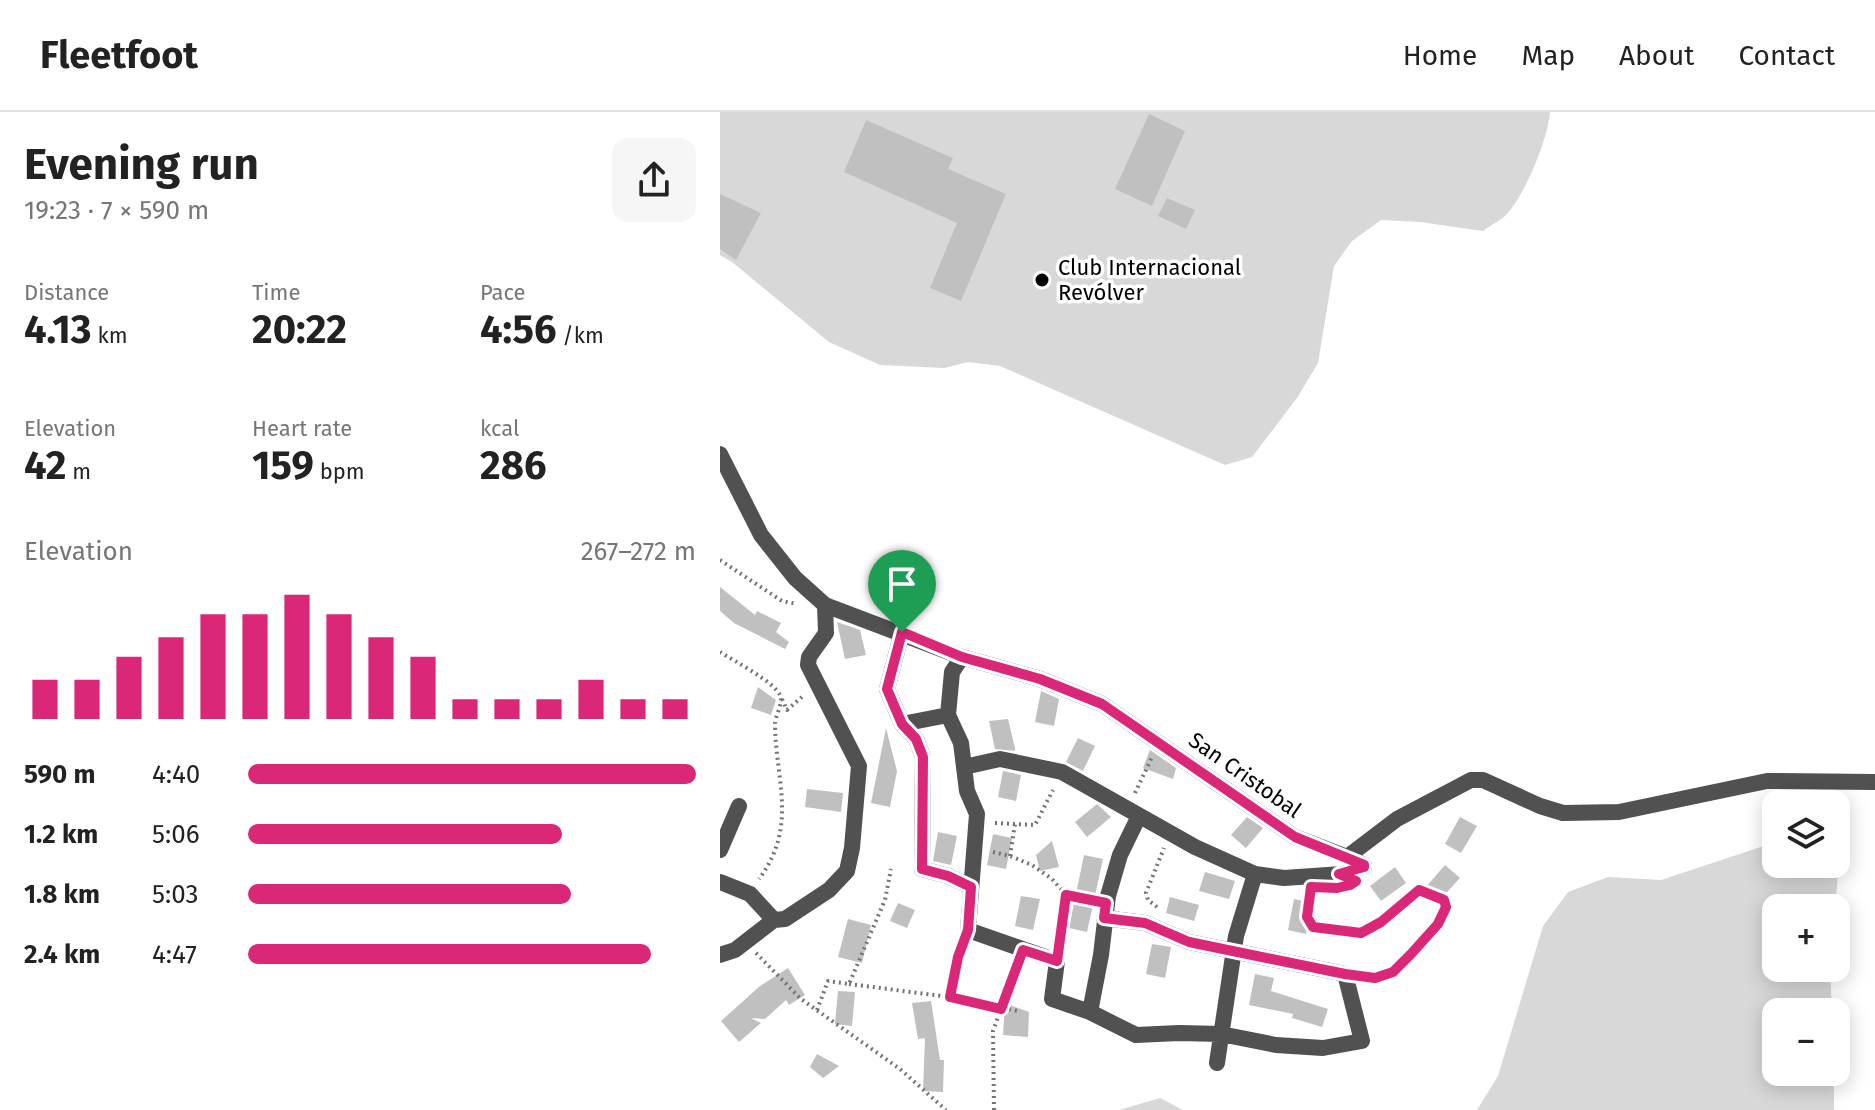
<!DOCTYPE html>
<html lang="en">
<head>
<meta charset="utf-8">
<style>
  body { margin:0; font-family:"Fira Sans",sans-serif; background:#f6f6f6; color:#222; height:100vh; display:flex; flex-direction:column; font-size:30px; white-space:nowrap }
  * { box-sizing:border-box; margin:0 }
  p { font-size:26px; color:#767676 }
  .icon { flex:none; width:44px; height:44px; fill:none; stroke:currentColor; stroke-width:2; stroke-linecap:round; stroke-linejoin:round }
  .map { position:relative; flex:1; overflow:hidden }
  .details { display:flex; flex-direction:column; background:#fff; width:720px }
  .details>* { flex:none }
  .fabs { position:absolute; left:1042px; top:678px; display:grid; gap:16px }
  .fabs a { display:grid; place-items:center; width:88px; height:88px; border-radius:16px; background:#fff; box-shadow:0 4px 20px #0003; font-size:40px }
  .pin { position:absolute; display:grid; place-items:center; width:68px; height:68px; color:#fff; margin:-82px -34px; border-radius:50% 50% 50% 0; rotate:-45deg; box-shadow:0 0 8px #0007 }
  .pin .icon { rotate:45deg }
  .round { display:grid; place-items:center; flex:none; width:84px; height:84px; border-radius:16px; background:#f6f6f6 }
  .headline { display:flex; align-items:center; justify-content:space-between; height:136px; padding:0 24px }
  h1 { font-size:44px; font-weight:700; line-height:60px }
  .metrics { display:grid; grid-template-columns:repeat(3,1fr); gap:12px; height:136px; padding:8px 24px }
  .metrics div { display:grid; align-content:center }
  .metrics b { font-size:40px; font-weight:700 }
  .metrics small { font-size:22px; font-weight:400 }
  .metrics p { font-size:22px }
  .chart { height:224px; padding:16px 24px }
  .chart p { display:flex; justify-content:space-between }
  .chart svg { width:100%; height:144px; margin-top:8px; stroke:#db2777; stroke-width:6 }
  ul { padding:0 24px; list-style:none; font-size:26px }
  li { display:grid; grid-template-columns:128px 96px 1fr; align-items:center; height:60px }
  li i { height:20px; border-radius:10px; background:#db2777 }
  header { display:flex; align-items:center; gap:48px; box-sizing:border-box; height:112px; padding:0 40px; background:#fff; border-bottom:2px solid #e0e0e0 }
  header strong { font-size:38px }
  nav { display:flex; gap:44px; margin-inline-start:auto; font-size:28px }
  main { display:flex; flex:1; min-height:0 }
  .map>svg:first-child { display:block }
  .green { fill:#d8d8d8 }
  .building { fill:#c0c0c0 }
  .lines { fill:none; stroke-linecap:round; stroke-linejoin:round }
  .path { stroke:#737373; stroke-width:4; stroke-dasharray:2 4; stroke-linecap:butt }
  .street { stroke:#515151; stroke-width:16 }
  .route-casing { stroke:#fff; stroke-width:16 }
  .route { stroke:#db2777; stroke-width:10 }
  .poi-dot { fill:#000; stroke:#fff; stroke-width:3 }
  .labels { text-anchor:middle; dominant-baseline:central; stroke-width:7; stroke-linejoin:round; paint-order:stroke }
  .poi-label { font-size:22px; fill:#000; stroke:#fff; text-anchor:start }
  .street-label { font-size:22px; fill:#000; stroke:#fff }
</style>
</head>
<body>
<header>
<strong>Fleetfoot</strong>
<nav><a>Home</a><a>Map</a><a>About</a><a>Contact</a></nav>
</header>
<main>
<section class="details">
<div class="headline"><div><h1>Evening run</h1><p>19:23 · 7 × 590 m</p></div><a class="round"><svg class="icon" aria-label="share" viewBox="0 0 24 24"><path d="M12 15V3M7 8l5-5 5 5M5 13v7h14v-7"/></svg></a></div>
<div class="metrics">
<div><p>Distance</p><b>4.13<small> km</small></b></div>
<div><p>Time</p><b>20:22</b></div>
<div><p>Pace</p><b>4:56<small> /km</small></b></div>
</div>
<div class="metrics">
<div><p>Elevation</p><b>42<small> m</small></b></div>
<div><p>Heart rate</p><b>159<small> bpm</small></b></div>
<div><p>kcal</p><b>286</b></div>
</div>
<div class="chart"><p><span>Elevation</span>267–272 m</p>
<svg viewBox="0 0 160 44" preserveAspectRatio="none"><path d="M5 44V32M15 44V32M25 44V25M35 44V19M45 44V12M55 44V12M65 44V6M75 44V12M85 44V19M95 44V25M105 44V38M115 44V38M125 44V38M135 44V32M145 44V38M155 44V38"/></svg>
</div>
<ul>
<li><b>590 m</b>4:40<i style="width:100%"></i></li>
<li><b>1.2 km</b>5:06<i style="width:70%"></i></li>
<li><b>1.8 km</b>5:03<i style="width:72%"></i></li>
<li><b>2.4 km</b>4:47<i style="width:90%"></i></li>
</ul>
</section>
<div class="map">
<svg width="1155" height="998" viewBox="0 0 1155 998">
  <rect width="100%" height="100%" fill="#fff"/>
  <path class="green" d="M0 0H830C828 27 804 86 784 105 778 110 769 114 763 119L700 110 661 108 632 129 614 154 598 251 577 286 532 345 505 353 280 254 248 250 224 256 160 253 109 230 12 150 0 143Z
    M1056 730V752H1116V747L1119 751 1115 796H1056V856H1110L1112 900H1056V960H1114V998H757L778 964 823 814 848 780 888 765 941 768Z
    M440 986 463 998H399Z"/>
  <path class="building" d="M429 2 465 19 432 94 395 77Z
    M146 8 233 46 228 57 286 82 241 189 210 176 237 111 124 60Z
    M0 82 41 101 16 148 0 137Z
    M447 86 475 98 466 117 438 104Z
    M0 475 35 503 37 499 61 511 56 520 69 530 65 537 14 511 0 499Z
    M117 510 140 518 146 543 125 547Z
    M38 575 56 588 51 603 31 596Z
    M321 579 339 587 334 614 315 610Z
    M288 607 295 636V639L275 637 269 609Z
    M166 616 177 659 170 695 151 691Z
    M358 626 375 634 363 659 346 650Z
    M430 638 456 656 453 667 423 656Z
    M283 659 301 663 296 689 278 685Z
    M87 677 123 681 121 700 85 695Z
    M377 692 391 705 367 725 355 710Z
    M527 705 543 716 526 736 511 723Z
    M740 705 757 714 741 741 725 732Z
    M218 720 237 724 231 753 213 749Z
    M273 722 292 726 286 757 267 753Z
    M332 729 339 755 320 759 316 743Z
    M364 743 383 747 367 820 349 816Z
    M725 753 740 766 719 789 705 776Z
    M675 755 686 771 661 789 650 774Z
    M485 760 515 769 509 787 479 779Z
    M301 784 320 787 313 818 295 814Z
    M450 785 479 793 474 809 446 801Z
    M574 787 593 791 586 822 568 818Z
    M178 791 195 798 187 816 170 809Z
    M128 807 151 813 142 851 118 845Z
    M432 832 451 835 445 866 426 862Z
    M68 856 85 883 69 893 66 888 45 907 31 906 41 911 19 930 1 909 40 874Z
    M535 862 554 866 551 879 608 897 602 915 572 906 573 902 529 893Z
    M118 879 135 880 132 914 115 912Z
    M211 889 220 948H224L223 980 203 979 205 926 198 927 192 891Z
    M285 891 309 900 308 925 283 923Z
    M97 942 119 954 103 966 90 955Z"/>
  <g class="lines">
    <path class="path" d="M0 448 62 489 77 492
      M0 540C14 549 53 569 60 583 64 590 55 604 55 612 56 671 78 714 39 767
      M62 587 67 598 83 584
      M415 681 432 645
      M275 711 315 713 333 678
      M273 740 290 744 312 753 332 767 346 783 370 787
      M290 744 295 712
      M591 780 587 805 593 815 641 821 661 810 699 778 724 788C728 806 685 854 669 862 661 866 652 865 644 864
      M437 795 428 788 426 781 444 736
      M339 830 346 783
      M36 841 81 887 180 957 226 998
      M129 872 230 885 298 899
      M230 885 233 865 242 835
      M97 898 108 869 129 872 165 788 171 757
      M274 998 273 919 297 853"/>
    <path class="street" d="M0 342 41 423 75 466 105 493 242 545 320 567 382 592 575 725 627 745 677 707 751 668H763L820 694 843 701 899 700 1047 669 1155 670
      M182 520 167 577 182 612 196 627 203 645 202 757 228 764 251 775
      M242 545 232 560 228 603 241 631 247 679 257 702 248 818 337 849 332 887 370 900 416 923 459 921 501 922 556 933 603 936 642 929 625 862 469 830 425 811 384 806
      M182 612 228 603
      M244 655 280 647 342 660 475 735 535 762 564 766 622 762 644 755V753L627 745
      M0 738 19 694
      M0 770 30 782 54 808
      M0 843 15 838 54 808 65 807 109 778 127 759 132 736 139 654 88 553 89 545 106 521 105 493
      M370 900 381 843 388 784 400 743 419 704
      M497 951 516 824 535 762"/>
  </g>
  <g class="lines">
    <defs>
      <path id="route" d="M182 520 242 545 320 567 382 592 575 725 644 753V755L619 762 636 769 630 773 617 776 591 775 587 805 593 815 641 821 661 810 699 778 724 788 726 795 718 812 691 842 673 860 655 866 625 862 469 830 425 811 384 806 386 791 346 783 337 849 303 838 281 897 230 885 238 845 248 818 251 775 228 764 202 757 203 645 196 627 182 612 167 577Z"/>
    </defs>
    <use href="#route" class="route-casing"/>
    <use href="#route" class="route"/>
  </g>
  <circle class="poi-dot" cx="322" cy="168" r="8"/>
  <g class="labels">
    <g class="poi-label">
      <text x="338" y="155">Club Internacional<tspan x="338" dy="25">Revólver</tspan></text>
    </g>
    <g class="street-label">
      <text transform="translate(525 663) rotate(35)">San Cristobal</text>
    </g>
  </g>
</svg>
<div class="fabs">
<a><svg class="icon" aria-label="layers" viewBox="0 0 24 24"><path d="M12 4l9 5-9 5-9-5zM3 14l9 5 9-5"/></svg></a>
<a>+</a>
<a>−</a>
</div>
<div class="pin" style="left:182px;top:520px;background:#1e9e55"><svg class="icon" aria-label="arrive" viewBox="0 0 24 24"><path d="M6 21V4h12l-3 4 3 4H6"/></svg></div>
</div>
</main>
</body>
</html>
